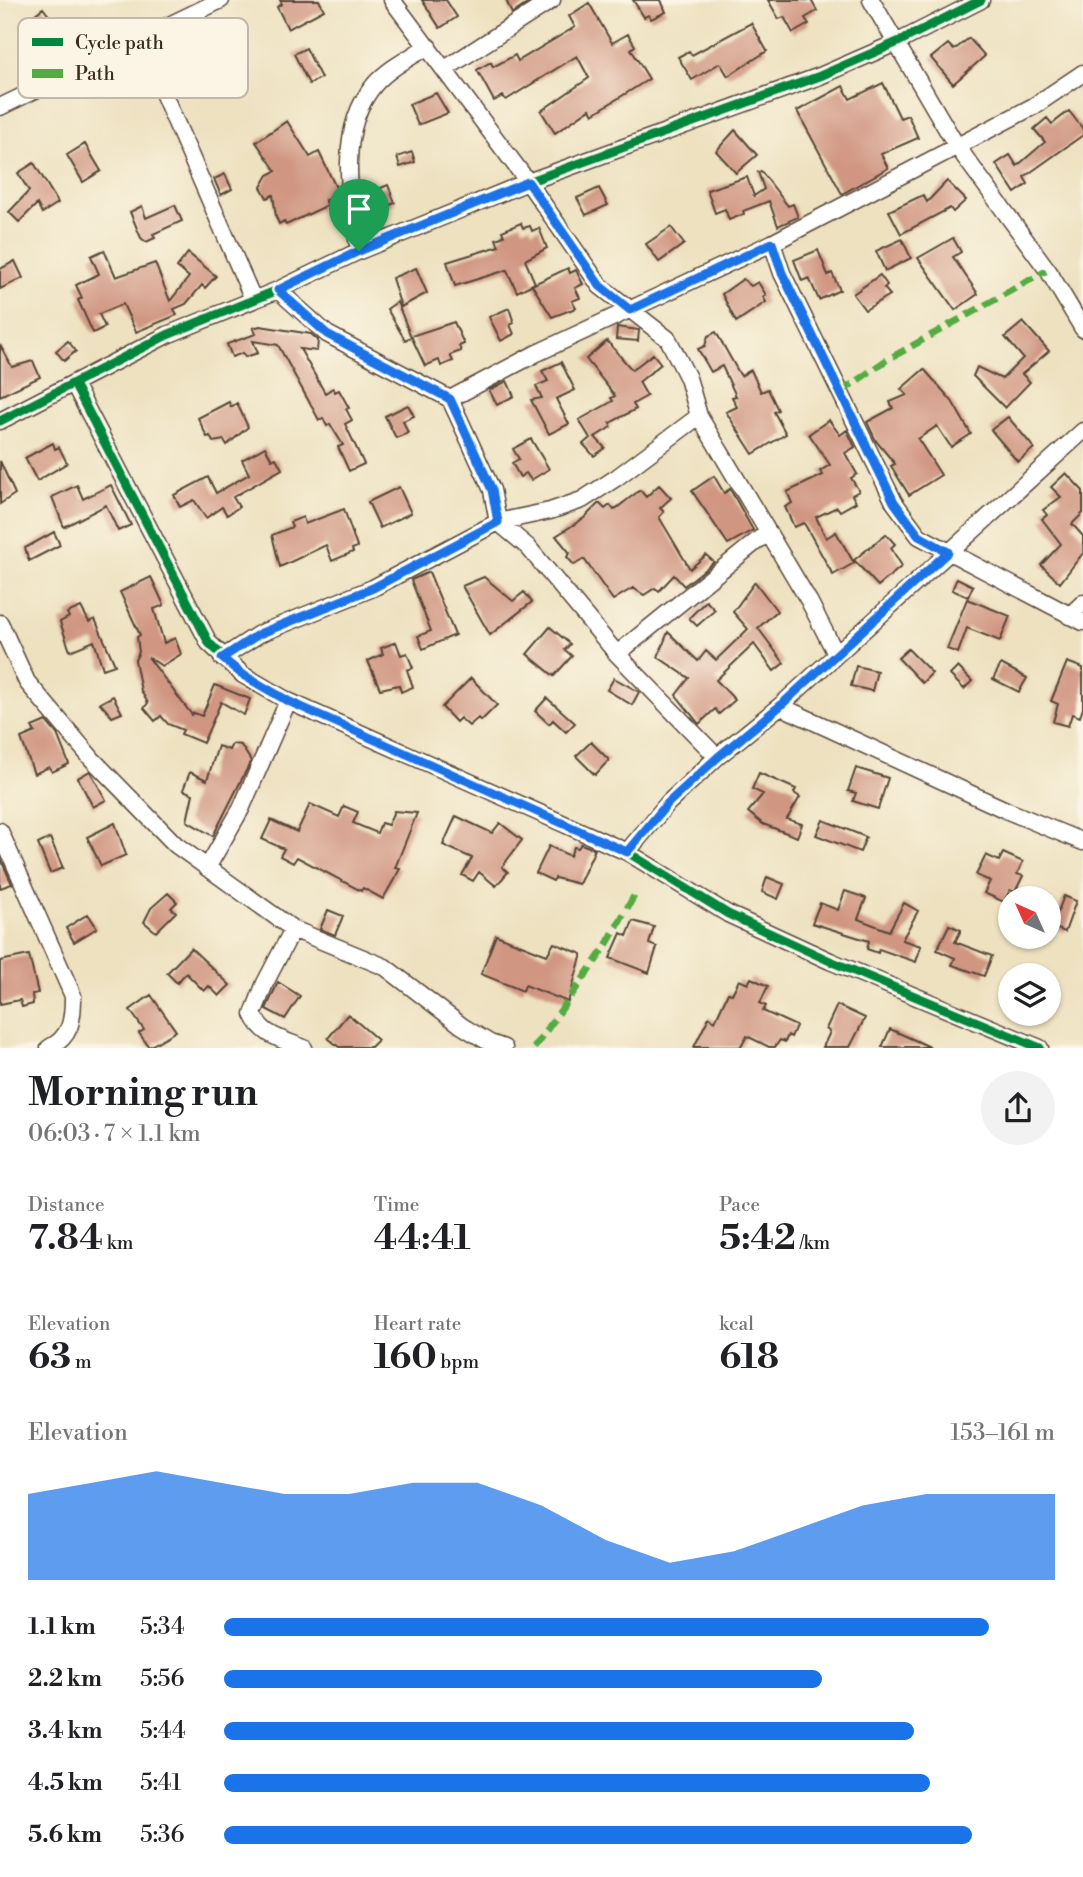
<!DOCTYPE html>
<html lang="en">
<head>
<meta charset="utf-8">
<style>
  body { margin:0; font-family:"Libre Bodoni",serif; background:#f2f2f2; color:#202124; height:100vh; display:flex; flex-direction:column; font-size:26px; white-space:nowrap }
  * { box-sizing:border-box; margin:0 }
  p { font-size:23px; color:#757577 }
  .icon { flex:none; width:38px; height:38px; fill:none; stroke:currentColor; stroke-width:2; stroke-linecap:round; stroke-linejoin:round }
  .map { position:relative; height:1048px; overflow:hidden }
  .panel { display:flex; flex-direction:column; background:#fff; flex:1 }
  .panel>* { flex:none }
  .needle { width:46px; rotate:315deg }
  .tools { position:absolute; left:998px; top:886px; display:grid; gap:14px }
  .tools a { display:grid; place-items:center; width:63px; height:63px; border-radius:50%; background:#fff; box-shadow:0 2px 5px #0004; font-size:35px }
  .pin { position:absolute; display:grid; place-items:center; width:60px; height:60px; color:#fff; margin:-72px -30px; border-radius:50% 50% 50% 0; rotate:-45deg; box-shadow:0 0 7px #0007 }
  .pin .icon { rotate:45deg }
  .round { display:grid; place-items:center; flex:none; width:74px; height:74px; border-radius:37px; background:#f2f2f2 }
  .headline { display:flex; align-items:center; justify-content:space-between; height:119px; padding:0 28px }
  h1 { font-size:38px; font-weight:800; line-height:52px }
  .figures { display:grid; grid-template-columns:repeat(3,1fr); gap:10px; height:119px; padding:7px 28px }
  .figures div { display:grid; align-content:center }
  .figures b { font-size:35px; font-weight:800 }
  .figures small { font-size:19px; font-weight:400 }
  .figures p { font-size:19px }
  .chart { height:196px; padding:14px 28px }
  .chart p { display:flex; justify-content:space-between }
  .chart svg { width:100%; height:126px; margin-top:7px; fill:#1a73e8; opacity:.7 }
  ul { padding:0 28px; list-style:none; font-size:23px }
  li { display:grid; grid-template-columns:112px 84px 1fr; align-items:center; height:52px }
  li i { height:18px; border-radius:9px; background:#1a73e8 }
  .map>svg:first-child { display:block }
  .building { fill:#d09682 }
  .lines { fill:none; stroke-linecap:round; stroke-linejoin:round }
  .minor-casing { stroke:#564536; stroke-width:19 }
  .minor { stroke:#fff; stroke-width:16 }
  .quiet { stroke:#55ab43; stroke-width:7; stroke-dasharray:14 7; stroke-linecap:butt }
  .cycleway-casing { stroke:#fcf5e5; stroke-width:13 }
  .cycleway { stroke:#00873e; stroke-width:9 }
  .route-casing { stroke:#fff; stroke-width:14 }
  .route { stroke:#1a73e8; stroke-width:9 }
  .key { fill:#fcf5e5; stroke:#c2b8a9; stroke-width:2 }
  .key-label { font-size:19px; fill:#3b2a1e }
</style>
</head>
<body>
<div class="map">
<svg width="1083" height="1048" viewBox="0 0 1083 1048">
  <rect width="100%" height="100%" fill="#fcf5e5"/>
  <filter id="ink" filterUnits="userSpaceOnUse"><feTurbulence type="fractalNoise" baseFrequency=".0143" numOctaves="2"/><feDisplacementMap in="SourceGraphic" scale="14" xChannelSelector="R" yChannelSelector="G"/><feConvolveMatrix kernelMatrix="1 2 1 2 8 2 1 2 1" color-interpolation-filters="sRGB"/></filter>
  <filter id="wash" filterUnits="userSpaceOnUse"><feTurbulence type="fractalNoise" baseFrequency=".00686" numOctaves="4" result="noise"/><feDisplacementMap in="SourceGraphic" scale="28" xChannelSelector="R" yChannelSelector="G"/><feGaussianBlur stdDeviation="1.57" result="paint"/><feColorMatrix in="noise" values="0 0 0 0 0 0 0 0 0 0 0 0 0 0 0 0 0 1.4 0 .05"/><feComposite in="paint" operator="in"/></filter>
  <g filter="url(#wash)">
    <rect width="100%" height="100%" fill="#ede1c0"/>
    <g id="blocks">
      <path class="building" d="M280 0H319L324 10 288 29 277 7 282 4Z
        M422 0H446L457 17 440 28Z
        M506 0H533L512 14Z
        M633 0H661L666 12 651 19 649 15 644 17Z
        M768 0H811L817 11 805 18 809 24 793 33 784 17 779 19Z
        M589 3 612 43 628 34 635 46 631 49 649 79 593 114 590 109 555 133 541 111 589 78 577 56 506 100 503 96 494 101 477 70 491 62 493 67 515 55 518 61 575 27 569 16Z
        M43 8 58 27 35 45 20 26Z
        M751 23 767 51 728 76 720 63 692 80 678 57 689 51 692 55Z
        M969 38 985 56 953 84 931 58 948 44 954 50Z
        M306 48 321 78 309 84 294 54Z
        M883 83 900 118 908 115 918 138 881 154 888 168 842 194 797 111 843 86 850 99Z
        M436 93 448 113 418 125 409 104Z
        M1069 111 1083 129V135L1024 177 1028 184 1015 193 996 164 1010 155 1017 166 1045 142 1034 129 1047 118 1052 124Z
        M287 121 310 157 319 152 340 196 325 200 328 205 286 225 284 221 279 224 276 217 273 195 267 198 261 187 268 175 276 171 256 142Z
        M735 130 757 155 736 173 716 151Z
        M85 144 101 171 83 182 67 155Z
        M412 152 415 162 400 167 397 157Z
        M34 163 58 203 42 213 37 204 19 222 9 212 29 191 18 173Z
        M761 171 788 206 793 204 798 217 778 226 769 201 743 211 744 214 729 220 725 209 715 213 707 190 747 177 754 196 764 189 758 172Z
        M225 174 232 189 221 195 214 179Z
        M947 181 966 200 953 212 950 208 901 234 889 211 923 195 927 202Z
        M388 185 395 203 377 210 383 225 369 230 361 196Z
        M599 188 608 205 586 215 577 198Z
        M175 205 182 221 153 234 155 238 146 242 141 238 130 212 142 206 146 218Z
        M521 223 523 228 530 226 532 231 539 228 547 248 525 260 535 283 517 292 507 270 455 286 447 262 499 246 496 239 504 236 502 231Z
        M671 227 684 244 659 262 646 244Z
        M953 238 961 252 953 257 978 294 955 310 918 258Z
        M902 239 911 258 885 271 876 251Z
        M104 250 116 277 155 263 170 301 189 277 177 267 188 253 216 276 205 288 202 285 186 304 174 309 177 315 136 332 123 304 99 314 105 327 93 333 78 300 82 298 76 285 99 274 91 256Z
        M818 250 828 275 832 273 840 290 819 300 809 278 802 281 794 260Z
        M15 261 23 278 0 289V269Z
        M416 268 427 293 401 307 392 278Z
        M568 268 570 273 576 270 583 284 575 288 580 298 572 301 576 308 552 317 532 285Z
        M880 275 887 285 884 288 890 295 865 310 853 294Z
        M743 279 751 286 758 282 766 295 763 297 766 302 736 322 722 294Z
        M397 302 411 337 405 340 387 309Z
        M509 308 514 323 510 325 514 334 501 341 489 317Z
        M454 322 464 344 459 346 461 351 450 355 453 361 441 366 439 360 425 366 411 336Z
        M1023 322 1049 351 1022 374 1030 382 1005 408 973 376 977 367 1002 379 1023 358 1005 337Z
        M260 326 311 334 318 340 317 351 300 349 325 393 333 388 335 392 339 390 349 408 346 409 352 420 345 424 364 464 349 471 338 447 343 445 330 424 327 426 323 418 319 420 278 345 253 341 258 353 245 357 243 353 232 357 227 344 256 334 253 328Z
        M617 327 639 330 638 341 616 339Z
        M716 332 739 373 741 376 751 370 761 392 768 389 778 410 774 412 786 434 753 454 726 412 737 407 732 397 736 396 722 366 711 372 698 349 705 346 708 336Z
        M68 341 76 351 64 361 56 351Z
        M607 341 632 370 653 354 661 364 639 382 647 396 633 404 636 409 610 423 611 427 595 437 605 448 594 456 583 444 590 438 579 420 613 401 611 398 615 396 586 359Z
        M0 345 12 367 33 361 40 377 0 396Z
        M561 362 575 390 556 399 569 424 549 434 531 400 542 398 536 386 548 381 542 371Z
        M924 369 952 401 971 434 951 447 937 426 918 439 941 475 909 495 891 466 895 464 876 441 867 422 893 408 890 402 907 395 901 389Z
        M507 381 514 396 497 405 489 390Z
        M229 402 231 407 237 403 248 427 227 445 224 440 213 442 210 436 207 437 198 418Z
        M408 405 414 416 403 421 408 433 396 438 385 416Z
        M1008 417 1034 448 1018 462 991 430Z
        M829 420 840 435 847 430 855 447 845 453 857 474 851 478 859 491 852 495 856 502 840 511 837 507 816 517 826 538 836 532 854 563 833 575 804 523 794 527 785 507 792 503 787 492 823 475 820 471 830 465 809 434Z
        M531 439 549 469 531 480 526 473 520 477 512 463 519 459 513 449Z
        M53 443 55 449 59 447 67 463 37 481 25 458Z
        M265 447 272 460 276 458 282 469 233 497 239 507 227 515 222 507 206 518 194 500 180 507 174 495 208 477 216 493 249 474 242 460Z
        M0 461 15 494 0 504Z
        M1066 473 1083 491V513L1072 524 1083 536V553L1060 583 1041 565 1061 544 1042 519 1047 515 1043 510 1061 497 1051 487Z
        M714 476 724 493 730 489 753 530 728 544 692 491Z
        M77 485 83 499 111 485 131 525 118 531 106 505 64 527 52 497Z
        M659 485 671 498 660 508 664 512 659 517 690 569 706 555 714 562 684 586 674 575 659 591 655 588 644 595 633 588 613 600 584 559 574 565 567 557 570 553 556 536 584 518 599 503 605 509 610 505 614 510 640 490 646 497Z
        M399 487 411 513 380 528 368 502Z
        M344 509 357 547 352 549 353 552 332 561 326 545 280 567 272 535 292 527 290 522 303 517 305 524Z
        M54 532 60 545 29 561 25 548Z
        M886 534 895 544 891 548 902 566 878 586 854 560Z
        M429 572 455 635 423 649 418 636 431 631 411 580Z
        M151 577 164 605 154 609 164 643 175 638 181 654 162 666 148 657 192 715 194 713 202 716 215 685 250 699 244 715 221 702 203 743 181 734 183 730 168 724 161 716 155 721 144 708 148 703 141 691 135 660 139 652 137 637 140 635 120 592Z
        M484 577 513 601 524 592 532 602 490 635 462 586Z
        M957 578 973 586 968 597 952 590Z
        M755 582 777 611 758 628 784 663 774 671 754 644 716 680 735 700 719 714 715 709 699 724 676 695 689 678 658 657 668 632 698 661 706 651 716 660 748 629 733 612Z
        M967 599 1010 616 1000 641 967 628 958 653 947 649Z
        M706 601 715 610 697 626 689 618Z
        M81 607 89 622 95 619 115 665 103 669 94 641 70 651 60 622 69 617 67 613Z
        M550 627 570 644 565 650 572 656 554 676 527 654Z
        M396 642 401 655 407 653 413 668 407 670 413 687 401 692 399 685 380 689 368 661 383 654 381 648Z
        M908 649 932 673 922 683 898 658Z
        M1067 662 1083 668V708L1080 717 1072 714 1068 726 1053 722 1058 704 1051 701Z
        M1001 664 1027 678 1019 692 993 679Z
        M856 666 877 671 872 691 851 686Z
        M958 667 972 681 964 689 950 675Z
        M471 678 497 705 481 721 478 718 469 726 460 718 456 722 442 707Z
        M614 678 639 692 632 705 607 690Z
        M113 696 122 713 112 717 100 703Z
        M547 698 575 723 566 732 553 720 549 724 535 711Z
        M46 721 57 734 69 764 52 772 49 767 34 774 21 738 35 732 32 727Z
        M591 742 609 760 595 775 576 756Z
        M232 744 241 745 251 761 213 836 187 821 193 794 183 790 190 772 207 780 218 746 229 750Z
        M856 768 888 778 878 809 853 801 856 793 848 791Z
        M90 771 106 800 93 807 78 778Z
        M759 773 796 789 794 793 800 797 787 819 802 824 797 837 763 824 748 812 763 794 752 789Z
        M310 804 339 817 344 806 358 812 353 823 377 833 381 823 388 825 394 811 417 813 395 868 400 869 383 899 363 888 361 891 297 857 293 863 280 856 284 849 262 839 271 820 297 832Z
        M456 816 492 833 500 823 522 840 502 867 508 872 496 886 479 872 473 881 462 875 472 858 443 845Z
        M823 820 866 837 860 852 816 835Z
        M115 823 126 855 101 866 87 837Z
        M50 838 63 868 50 873 38 844Z
        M581 844 595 849 579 884 555 878 553 881 536 873 549 846 570 856 574 847 578 848Z
        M1003 853 1023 862 1017 874 1023 876 1015 892 1010 890 1004 902 984 893 990 881 976 875 986 855 999 861Z
        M0 857 12 884 0 888Z
        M767 877 784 884 778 899 762 892Z
        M845 891 866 898 858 919 889 931 904 903 918 911 902 940 921 946 916 962 879 949 878 953 867 949 869 941 812 923 820 903 838 910Z
        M168 893 177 902 171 908 176 912 156 932 144 922 151 908Z
        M1064 896 1076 901 1065 932 1052 927Z
        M328 910 343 916 335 935 320 929Z
        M88 914 97 928 74 942 66 928Z
        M633 921 654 927 649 944 657 947 649 973 610 958 621 933 627 936Z
        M949 925 961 930 955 942 992 956 984 976 952 965 955 958 937 950Z
        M496 935 547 955 554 943 582 954 568 1002 525 985 523 991 481 974Z
        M191 948 230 985 219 996 209 986 204 991 186 973 177 983 167 973Z
        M29 955 38 993 32 994 33 1004 22 1007 20 1000 0 1004V961Z
        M751 978 768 986 760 1003 766 1006 763 1011 796 1026 791 1037 788 1035 785 1042 780 1040 775 1047H769L747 1036 741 1047H694L709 1017 715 1021 728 993 732 994 739 980 748 984Z
        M278 982 300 996 285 1019 266 1009Z
        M151 995 176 1031 149 1047 139 1033 144 1030 130 1010Z
        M837 1005 865 1018 850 1047H823L830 1032 826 1029Z
        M348 1014 378 1040 371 1047H339L328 1038Z
        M890 1029 930 1047H882Z"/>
    </g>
  </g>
  <g filter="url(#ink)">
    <use href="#blocks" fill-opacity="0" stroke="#564536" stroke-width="2"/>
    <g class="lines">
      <defs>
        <path id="minor" d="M392 0 528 182 600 286 668 339 688 378 699 416 809 601 836 654
          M871 0 956 145 1049 272 1083 329
          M140 40 253 299
          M445 69 552 0
          M0 107 221 0
          M772 243 782 273 894 502 919 536 1083 622
          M359 251C350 198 336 129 375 84 389 68 410 58 428 46
          M278 290 327 334 450 399 492 490 498 522 528 547 617 654 717 757
          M74 384 209 643 243 675 288 701 627 852 728 914 830 961 1040 1048
          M450 399 535 354 772 243 1034 106 1083 73
          M0 421 167 335 278 290 359 251 528 182 820 76 898 42 981 0
          M1069 616 1083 603
          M0 623 27 682 92 759 176 845 293 929 385 967 462 1026 490 1043 504 1048
          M617 654 768 532
          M222 658 259 634 373 588 498 522 550 511 582 500 616 478 699 416
          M780 706 1008 811 1083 842
          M0 831 73 996C73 1020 71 1037 49 1048
          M627 852 668 803 717 757 780 706 1083 431
          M207 868 241 809 288 701
          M293 929 265 983 253 1014C262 1036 284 1040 304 1048"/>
      </defs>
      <use href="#minor" class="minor-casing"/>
      <use href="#minor" class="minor"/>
      <path class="quiet" d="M841 392 885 361 1046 271
        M534 1048 604 949 634 896"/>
      <defs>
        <path id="cycleway" d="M74 384 209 643 243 675 288 701 627 852 728 914 830 961 1040 1048
          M0 421 167 335 278 290 359 251 528 182 820 76 898 42 981 0"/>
      </defs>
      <use href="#cycleway" class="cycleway-casing"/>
      <use href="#cycleway" class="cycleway"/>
    </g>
  </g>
  <g class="lines" filter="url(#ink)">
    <defs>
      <path id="route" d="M528 182 600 286 630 310 772 243 782 273 894 502 919 536 948 552 780 706 718 757 668 803 627 852 288 701 243 675 222 658 259 634 373 588 498 522 492 490 450 399 327 334 278 290 359 251Z"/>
    </defs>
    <use href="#route" class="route-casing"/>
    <use href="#route" class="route"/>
  </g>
  <rect x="18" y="18" width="230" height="80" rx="10" class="key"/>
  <rect x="32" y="38" width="31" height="8" fill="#00873e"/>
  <rect x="32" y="69" width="31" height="9" fill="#55ab43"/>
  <g class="key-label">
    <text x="75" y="49">Cycle path</text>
    <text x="75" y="80">Path</text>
  </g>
</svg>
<div class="tools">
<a><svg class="needle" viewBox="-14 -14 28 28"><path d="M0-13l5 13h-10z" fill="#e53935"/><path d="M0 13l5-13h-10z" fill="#757577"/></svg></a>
<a><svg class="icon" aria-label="layers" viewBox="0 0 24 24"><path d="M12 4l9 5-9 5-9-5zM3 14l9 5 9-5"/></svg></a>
</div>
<div class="pin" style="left:359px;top:251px;background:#1e9e55"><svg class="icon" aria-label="arrive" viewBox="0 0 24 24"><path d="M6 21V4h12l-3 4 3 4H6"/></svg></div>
</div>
<section class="panel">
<div class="headline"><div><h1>Morning run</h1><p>06:03 · 7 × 1.1 km</p></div><a class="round"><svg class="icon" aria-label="share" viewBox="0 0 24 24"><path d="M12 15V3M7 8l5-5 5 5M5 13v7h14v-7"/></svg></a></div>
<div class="figures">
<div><p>Distance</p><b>7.84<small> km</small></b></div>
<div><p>Time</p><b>44:41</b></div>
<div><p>Pace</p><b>5:42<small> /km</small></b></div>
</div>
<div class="figures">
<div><p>Elevation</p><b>63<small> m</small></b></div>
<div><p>Heart rate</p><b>160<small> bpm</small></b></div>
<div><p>kcal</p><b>618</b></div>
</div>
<div class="chart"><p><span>Elevation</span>153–161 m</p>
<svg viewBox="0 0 160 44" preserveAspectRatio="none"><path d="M0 44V14L10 10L20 6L30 10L40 14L50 14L60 10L70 10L80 18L90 30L100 38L110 34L120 26L130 18L140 14L150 14L160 14V44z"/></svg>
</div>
<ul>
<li><b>1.1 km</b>5:34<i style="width:92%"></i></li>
<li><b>2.2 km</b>5:56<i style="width:72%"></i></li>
<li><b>3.4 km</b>5:44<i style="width:83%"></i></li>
<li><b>4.5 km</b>5:41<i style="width:85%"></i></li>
<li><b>5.6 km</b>5:36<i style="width:90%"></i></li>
</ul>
</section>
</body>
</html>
